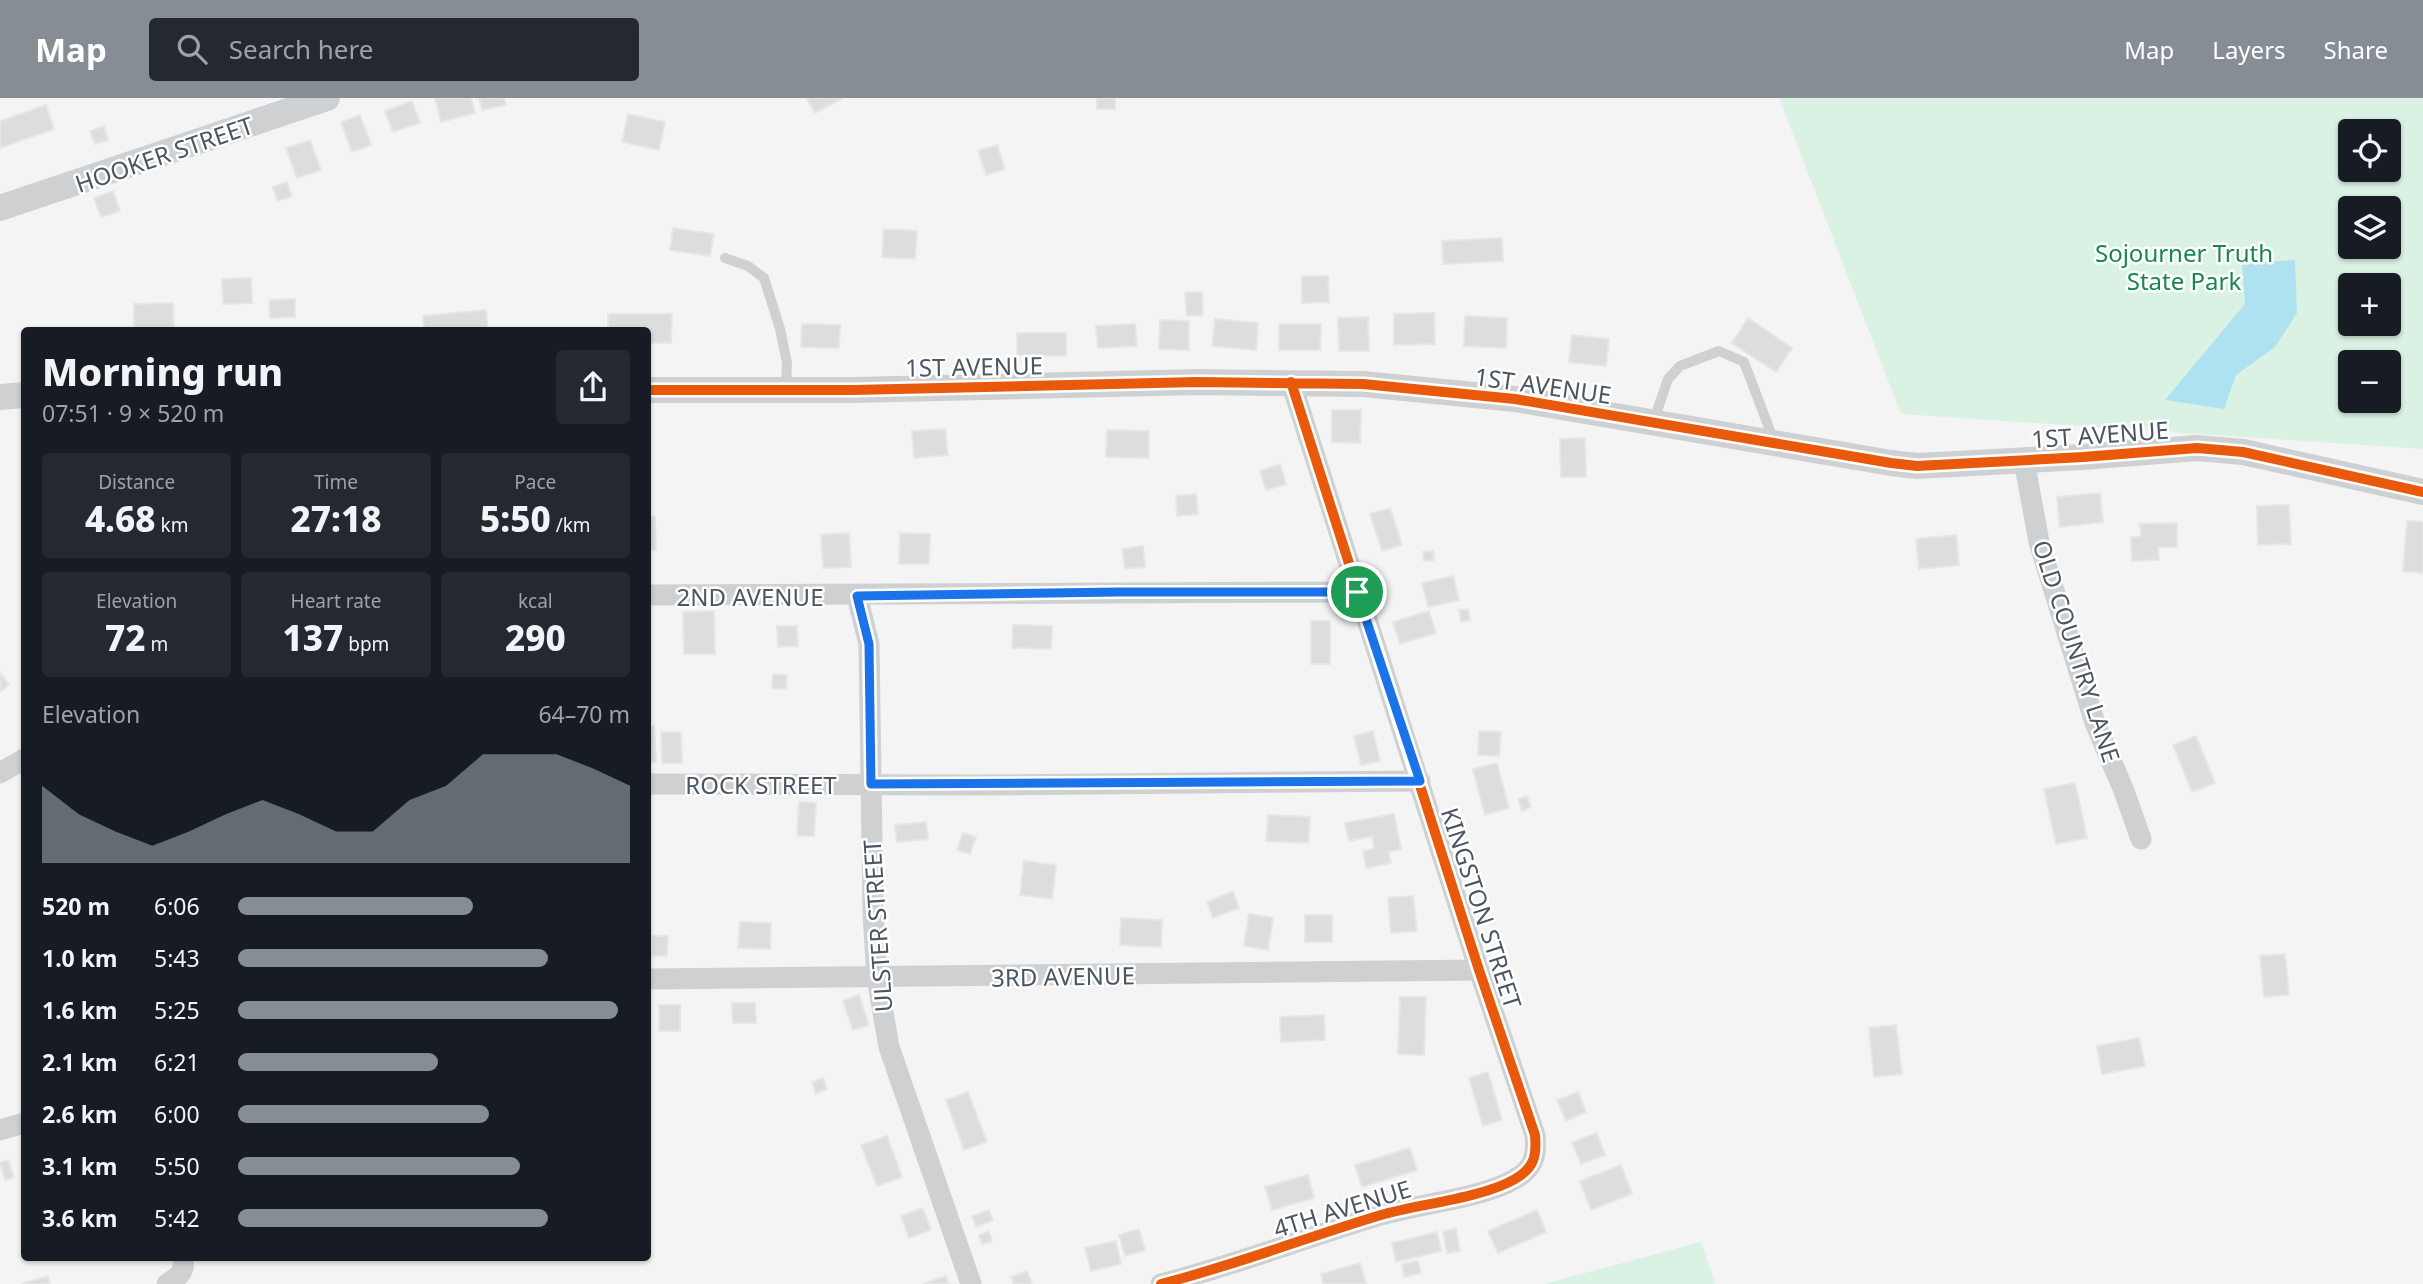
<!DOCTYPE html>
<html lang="en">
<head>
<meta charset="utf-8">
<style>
  body { margin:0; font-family:"Noto Sans",sans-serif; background:#242831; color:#f1f3f6; height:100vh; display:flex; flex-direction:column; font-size:26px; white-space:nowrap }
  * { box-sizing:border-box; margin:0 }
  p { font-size:23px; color:#9ea1a6 }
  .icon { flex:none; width:38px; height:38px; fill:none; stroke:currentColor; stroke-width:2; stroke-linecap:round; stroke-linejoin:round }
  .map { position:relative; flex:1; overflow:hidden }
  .drawer { position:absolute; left:21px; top:229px; width:630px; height:934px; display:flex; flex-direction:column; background:#171b24; border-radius:7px; box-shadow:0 2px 5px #0004 }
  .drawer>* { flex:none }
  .tools { position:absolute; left:2338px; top:21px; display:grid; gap:14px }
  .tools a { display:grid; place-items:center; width:63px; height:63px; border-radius:7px; background:#171b24; box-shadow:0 2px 5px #0004; font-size:35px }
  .pin { position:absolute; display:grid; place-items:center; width:60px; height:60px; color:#fff; margin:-30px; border:4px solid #fff; border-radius:50%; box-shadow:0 2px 7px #0007 }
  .round { display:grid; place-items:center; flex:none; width:74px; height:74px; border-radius:7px; background:#242831 }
  .head { display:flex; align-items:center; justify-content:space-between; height:119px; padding:0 21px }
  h1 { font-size:38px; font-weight:800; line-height:52px }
  .stats { display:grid; grid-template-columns:repeat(3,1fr); gap:10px; height:119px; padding:7px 21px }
  .stats div { display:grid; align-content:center; border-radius:7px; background:#242831; text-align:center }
  .stats b { font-size:35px; font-weight:800 }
  .stats small { font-size:19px; font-weight:400 }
  .stats p { font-size:19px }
  .chart { height:196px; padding:14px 21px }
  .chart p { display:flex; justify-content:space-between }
  .chart svg { width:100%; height:126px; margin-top:7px; fill:#868d94; opacity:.7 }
  ul { padding:0 21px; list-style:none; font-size:23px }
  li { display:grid; grid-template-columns:112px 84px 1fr; align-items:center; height:52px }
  li i { height:18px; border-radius:9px; background:#868d94 }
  header { display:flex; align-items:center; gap:42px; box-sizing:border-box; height:98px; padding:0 35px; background:#868d94; color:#fff }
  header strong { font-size:33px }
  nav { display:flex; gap:38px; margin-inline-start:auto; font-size:24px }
  .search { width:490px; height:63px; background:#242831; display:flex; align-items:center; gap:18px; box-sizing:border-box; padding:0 24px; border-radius:7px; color:#9ea1a6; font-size:26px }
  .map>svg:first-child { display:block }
  .green { fill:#d9f2e3; fill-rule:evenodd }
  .water { fill:#aee2f0 }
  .building { fill:#ddddde; stroke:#e5e6e7; stroke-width:2 }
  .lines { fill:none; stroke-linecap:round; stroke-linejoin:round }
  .service { stroke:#ced0d2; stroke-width:10 }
  .minor { stroke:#ced0d2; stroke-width:21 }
  .tertiary { stroke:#ced0d2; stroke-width:26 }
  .cycleway-casing { stroke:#fff; stroke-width:15 }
  .cycleway { stroke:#e8590c; stroke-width:10 }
  .route-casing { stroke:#fff; stroke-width:14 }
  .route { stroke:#1a73e8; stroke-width:9 }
  .labels { text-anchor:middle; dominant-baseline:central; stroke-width:5; stroke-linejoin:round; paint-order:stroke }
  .street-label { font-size:24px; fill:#4a5661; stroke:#fff }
  .park-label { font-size:24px; fill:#17864f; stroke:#fff }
</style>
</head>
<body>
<header>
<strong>Map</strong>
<div class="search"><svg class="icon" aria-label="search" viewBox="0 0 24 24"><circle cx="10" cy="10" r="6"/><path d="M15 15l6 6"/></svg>Search here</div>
<nav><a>Map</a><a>Layers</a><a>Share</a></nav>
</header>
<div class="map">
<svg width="2423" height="1186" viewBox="0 0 2423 1186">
  <rect width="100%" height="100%" fill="#f4f4f4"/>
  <path class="green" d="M1779 0H2423V351L1901 316ZM2350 33H2389V72H2350ZM2350 110H2389V149H2350ZM2350 187H2389V226H2350ZM2350 264H2389V303H2350Z
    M1701 1144 1715 1186H1544Z"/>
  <path class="water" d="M2295 162 2297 215 2275 249 2236 277 2224 311 2165 302 2245 206 2242 166Z"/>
  <path class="building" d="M435 0H471L475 15 441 24Z
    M479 0H504L506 7 482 12Z
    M806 0H843L815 15Z
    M1097 0H1115V11H1097Z
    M412 3 420 25 393 34 385 13Z
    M46 7 54 31 0 50V23Z
    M628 16 665 24 659 52 622 44Z
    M360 17 371 47 352 54 341 24Z
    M104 28 108 42 95 46 90 33Z
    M310 42 321 72 297 80 286 50Z
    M997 47 1005 71 986 77 978 53Z
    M287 84 292 98 277 103 273 89Z
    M113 93 120 113 101 119 94 100Z
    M673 130 714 136 710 158 670 152Z
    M884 131 917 133 915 161 882 159Z
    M1502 140 1503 163 1443 166 1442 143Z
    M1302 178H1328L1329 204 1302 205Z
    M251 180 252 205 223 206 222 181Z
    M1202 194 1203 217 1187 218 1185 195Z
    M295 201V219L270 220 269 202Z
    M173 205 174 231 134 232V206Z
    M486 212 488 233H424L423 218Z
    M1434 215 1435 246 1394 247V216Z
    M608 216H672L671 245H648V233H608Z
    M1465 218 1507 220 1506 250 1464 248Z
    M1368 219 1369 253H1339L1338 220Z
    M1748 220 1792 250 1776 274 1732 245Z
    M1215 221 1258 225 1256 252 1212 248Z
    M1160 222 1189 223V252L1159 251Z
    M802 226 840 227 839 250 801 249Z
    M1135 226 1137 248 1098 250 1096 228Z
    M1279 226H1321L1320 252H1279Z
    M1017 235H1066V258L1017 257Z
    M1572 237 1609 241 1606 268 1569 264Z
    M1332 312H1361L1360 345 1332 344Z
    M945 331 948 357 914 360 912 333Z
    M1107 332 1149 333V360L1106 359Z
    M1585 340 1586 379H1561L1560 341Z
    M1280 366 1286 386 1266 392 1260 373Z
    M2100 395 2103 424 2060 429 2057 399Z
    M1196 396 1198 416 1177 418 1176 398Z
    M2289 407 2291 446 2258 447 2257 408Z
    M1390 410 1402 447 1382 453 1370 416Z
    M648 419H655L656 452H648Z
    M2407 423 2423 424V475L2403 473Z
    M2177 425V449H2158L2159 462 2132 463 2131 439H2141L2140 426Z
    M849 435 851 469 823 470 821 437Z
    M900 435 930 436 929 466H899Z
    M1956 437 1959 467 1919 471 1916 441Z
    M1143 448 1145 469 1125 471 1122 451Z
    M1433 453 1434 462 1424 463 1423 454Z
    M1453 478 1459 502 1428 509 1422 485Z
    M1468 511 1470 522 1461 524 1459 512Z
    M714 513 715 556H684L683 514Z
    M1429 513 1436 535 1400 546 1393 524Z
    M1311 523H1330V566H1311Z
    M1013 527 1052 528 1051 551 1012 550Z
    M777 528H797L798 548 778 549Z
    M0 574 9 587 0 594Z
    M773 576 787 577 786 591 772 590Z
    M648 628H654L656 664H648Z
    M1373 633 1380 663 1361 667 1354 638Z
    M1479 633 1501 634 1499 658 1478 657Z
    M661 634H681L682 665H662Z
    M2196 638 2215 685 2192 694 2173 647Z
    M1497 665 1509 710 1485 717 1473 671Z
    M2075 685 2087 740 2056 746 2044 691Z
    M1527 698 1531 709 1522 713 1518 701Z
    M799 704 816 705 814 738H797Z
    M1394 716 1401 751 1388 754 1391 765 1366 770 1363 753 1374 751 1372 738 1349 743 1345 725Z
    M1268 717 1310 719 1308 745 1266 743Z
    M926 724 928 741 897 744 895 727Z
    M963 735 976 739 970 756 957 752Z
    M1024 763 1056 767 1052 801 1020 797Z
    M1233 793 1239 810 1213 820 1207 804Z
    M1413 798 1417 833 1391 835 1388 800Z
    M1249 816 1273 820 1268 852 1244 848Z
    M1305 817H1332V844H1305Z
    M1121 820 1162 822 1161 849 1120 847Z
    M740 824 771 825 770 851 738 850Z
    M652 838H668L667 858H652Z
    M2285 856 2289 897 2264 899 2260 858Z
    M859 897 869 927 853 932 843 903Z
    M1400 899H1426L1424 957 1398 956Z
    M732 905H755L756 925H733Z
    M659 907H680V933H659Z
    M1324 917 1325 942 1281 944 1280 919Z
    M1896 927 1902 976 1874 979 1869 930Z
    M2139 940 2145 968 2102 976 2097 948Z
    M1488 974 1502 1022 1483 1028 1469 980Z
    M823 980 827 991 816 996 812 984Z
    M968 994 987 1044 964 1052 946 1002Z
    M1578 994 1586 1014 1566 1023 1557 1002Z
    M1597 1035 1605 1057 1581 1066 1572 1044Z
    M887 1038 902 1079 877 1088 861 1047Z
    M1410 1050 1417 1072 1362 1089 1355 1067Z
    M8 1062 14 1079 5 1082 0 1065Z
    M1621 1067 1632 1096 1591 1112 1580 1083Z
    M1308 1077 1314 1100 1272 1112 1265 1089Z
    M923 1110 931 1132 909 1140 901 1118Z
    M989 1112 993 1122 976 1129 972 1118Z
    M1537 1112 1546 1134 1498 1155 1488 1133Z
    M1139 1131 1145 1152 1125 1158 1119 1137Z
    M1456 1131 1460 1153 1447 1155 1443 1133Z
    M989 1133 992 1143 982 1146 979 1137Z
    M1437 1134 1441 1153 1396 1164 1392 1145Z
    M1116 1143 1121 1166 1091 1173 1085 1150Z
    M1418 1163 1421 1175 1404 1179 1402 1166Z
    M1360 1165 1366 1186H1323L1321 1176Z
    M1027 1173 1032 1186H1014L1011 1179Z
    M48 1178 50 1186H23V1185Z
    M946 1178 949 1186H922Z"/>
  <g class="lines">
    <path class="service" d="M725 160 748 168 764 180 780 231 787 265 786 290
      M1653 325 1668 281 1680 268 1719 253 1744 264 1774 343"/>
    <path class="minor" d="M2024 362 2039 444 2095 625 2124 693 2141 741
      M648 497 1357 494
      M857 498 869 546 873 815 877 880 889 949 971 1186
      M0 675 24 661
      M648 686 977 687 1420 683
      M648 881 1479 872
      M0 1032 24 1025
      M167 1186C178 1179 186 1174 183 1160
      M1161 1186C1236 1167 1307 1139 1381 1117 1419 1106 1483 1100 1515 1081 1534 1070 1537 1058 1535 1037L1479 872 1291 284"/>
    <path class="tertiary" d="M0 110 327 0
      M648 292H853L1197 284 1363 286 1515 301 1891 365 1917 368 2083 359 2197 350 2243 354 2423 394
      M0 299 24 297"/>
    <defs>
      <path id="cycleway" d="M648 292H853L1197 284 1363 286 1515 301 1891 365 1917 368 2083 359 2197 350 2243 354 2423 394
        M1161 1186C1236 1167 1307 1139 1381 1117 1419 1106 1483 1100 1515 1081 1534 1070 1537 1058 1535 1037L1479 872 1291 284"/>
    </defs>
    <use href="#cycleway" class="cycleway-casing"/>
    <use href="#cycleway" class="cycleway"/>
  </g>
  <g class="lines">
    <defs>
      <path id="route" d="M1118 494H1357L1420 683 871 686 869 546 857 498Z"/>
    </defs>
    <use href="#route" class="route-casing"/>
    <use href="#route" class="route"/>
  </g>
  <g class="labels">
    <g class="street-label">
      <text transform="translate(164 56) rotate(-19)">HOOKER STREET</text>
      <text transform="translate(974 268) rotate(-1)">1ST AVENUE</text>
      <text transform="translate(1543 287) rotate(8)">1ST AVENUE</text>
      <text transform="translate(2100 336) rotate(-4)">1ST AVENUE</text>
      <text x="750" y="498">2ND AVENUE</text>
      <text transform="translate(2077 553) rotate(72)">OLD COUNTRY LANE</text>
      <text x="761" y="686">ROCK STREET</text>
      <text transform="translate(1482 810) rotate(72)">KINGSTON STREET</text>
      <text transform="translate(877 828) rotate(-94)">ULSTER STREET</text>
      <text transform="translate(1063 878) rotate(-1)">3RD AVENUE</text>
      <text transform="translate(1342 1110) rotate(-17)">4TH AVENUE</text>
    </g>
    <g class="park-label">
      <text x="2184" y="154">Sojourner Truth<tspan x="2184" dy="28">State Park</tspan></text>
    </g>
  </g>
</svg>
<div class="tools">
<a><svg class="icon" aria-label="locate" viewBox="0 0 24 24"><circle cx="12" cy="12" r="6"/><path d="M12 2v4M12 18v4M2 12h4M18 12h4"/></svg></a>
<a><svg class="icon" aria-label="layers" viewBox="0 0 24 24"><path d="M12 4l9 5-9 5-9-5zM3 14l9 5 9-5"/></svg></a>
<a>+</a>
<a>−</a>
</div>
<div class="pin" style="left:1357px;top:494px;background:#1e9e55"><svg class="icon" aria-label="arrive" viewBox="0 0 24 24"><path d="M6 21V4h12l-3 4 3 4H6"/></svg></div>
<section class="drawer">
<div class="head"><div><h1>Morning run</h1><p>07:51 · 9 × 520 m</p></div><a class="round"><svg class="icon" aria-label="share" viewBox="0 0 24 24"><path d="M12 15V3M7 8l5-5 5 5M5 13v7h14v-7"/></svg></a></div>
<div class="stats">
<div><p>Distance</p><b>4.68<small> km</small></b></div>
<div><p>Time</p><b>27:18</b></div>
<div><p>Pace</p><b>5:50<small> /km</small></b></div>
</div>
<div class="stats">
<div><p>Elevation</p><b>72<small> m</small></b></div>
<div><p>Heart rate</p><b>137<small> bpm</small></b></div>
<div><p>kcal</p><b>290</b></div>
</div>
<div class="chart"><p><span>Elevation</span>64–70 m</p>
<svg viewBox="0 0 160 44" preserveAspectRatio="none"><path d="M0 44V17L10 27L20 33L30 38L40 33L50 27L60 22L70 27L80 33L90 33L100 22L110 17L120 6L130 6L140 6L150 11L160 17V44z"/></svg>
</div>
<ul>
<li><b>520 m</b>6:06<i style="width:60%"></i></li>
<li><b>1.0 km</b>5:43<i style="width:79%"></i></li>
<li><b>1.6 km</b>5:25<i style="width:97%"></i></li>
<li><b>2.1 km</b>6:21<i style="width:51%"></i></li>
<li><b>2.6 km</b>6:00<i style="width:64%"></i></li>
<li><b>3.1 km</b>5:50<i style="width:72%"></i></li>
<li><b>3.6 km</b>5:42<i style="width:79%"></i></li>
</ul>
</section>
</div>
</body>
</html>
